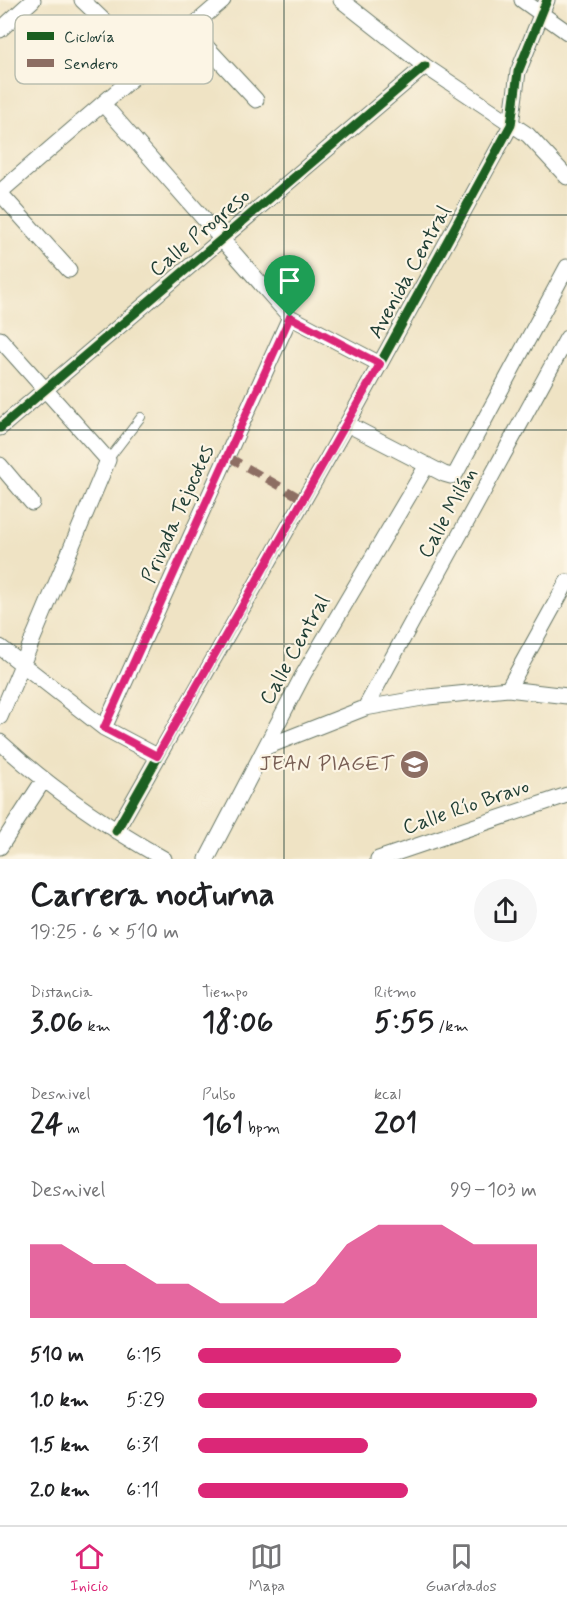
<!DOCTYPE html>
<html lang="es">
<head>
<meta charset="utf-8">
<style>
  body { margin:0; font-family:Mynerve,sans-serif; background:#f6f6f6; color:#202124; height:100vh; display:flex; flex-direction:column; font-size:22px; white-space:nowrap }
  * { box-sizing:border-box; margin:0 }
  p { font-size:20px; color:#757577 }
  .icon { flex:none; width:33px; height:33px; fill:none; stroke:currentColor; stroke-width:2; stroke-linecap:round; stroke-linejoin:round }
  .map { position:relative; height:859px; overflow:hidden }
  .panel { display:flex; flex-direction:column; background:#fff; flex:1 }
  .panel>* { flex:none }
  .pin { position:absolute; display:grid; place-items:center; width:51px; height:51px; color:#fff; margin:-62px -26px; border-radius:50% 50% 50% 0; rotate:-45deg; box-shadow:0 0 6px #0007 }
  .pin .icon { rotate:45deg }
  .round { display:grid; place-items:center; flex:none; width:63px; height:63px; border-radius:32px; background:#f6f6f6 }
  .headline { display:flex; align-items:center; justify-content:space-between; height:102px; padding:0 30px }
  h1 { font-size:33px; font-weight:700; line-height:45px }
  .stats { display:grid; grid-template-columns:repeat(3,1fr); gap:9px; height:102px; padding:6px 30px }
  .stats div { display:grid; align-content:center }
  .stats b { font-size:30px; font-weight:700 }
  .stats small { font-size:16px; font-weight:400 }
  .stats p { font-size:16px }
  .chart { height:168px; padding:12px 30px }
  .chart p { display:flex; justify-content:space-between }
  .chart svg { width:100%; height:108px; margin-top:6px; fill:#db2777; opacity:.7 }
  ul { padding:0 30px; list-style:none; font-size:20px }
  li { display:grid; grid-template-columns:96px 72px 1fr; align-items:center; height:45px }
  li i { height:15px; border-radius:8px; background:#db2777 }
  .tab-bar { display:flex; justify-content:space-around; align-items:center; height:84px; border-top:2px solid #e0e0e0; background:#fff; font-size:16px; color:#757577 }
  .tab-bar a { display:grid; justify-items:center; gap:3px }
  .tab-bar .active { color:#db2777 }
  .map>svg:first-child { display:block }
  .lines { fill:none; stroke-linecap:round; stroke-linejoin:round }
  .lane-casing { stroke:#687766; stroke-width:10 }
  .street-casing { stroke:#687766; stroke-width:17 }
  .lane { stroke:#fff; stroke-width:8 }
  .street { stroke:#fff; stroke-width:15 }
  .quiet { stroke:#8d6e63; stroke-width:8; stroke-dasharray:15 8; stroke-linecap:butt }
  .cycleway-casing { stroke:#fcf5e5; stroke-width:13 }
  .cycleway { stroke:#1b5e20; stroke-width:9 }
  .route-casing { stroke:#fff; stroke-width:12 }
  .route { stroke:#db2777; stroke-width:8 }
  .grid { fill:none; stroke:#1f3d34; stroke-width:1.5; stroke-opacity:0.55 }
  .labels { text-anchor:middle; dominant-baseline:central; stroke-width:4.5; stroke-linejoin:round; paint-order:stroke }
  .street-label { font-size:21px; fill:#1f3d34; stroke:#fcf5e5 }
  .education-label { font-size:21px; fill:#785e54; stroke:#fcf5e5; text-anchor:end }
  .key { fill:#fcf5e5; stroke:#babeb0; stroke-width:1.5 }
  .key-label { font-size:16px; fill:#1f3d34 }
</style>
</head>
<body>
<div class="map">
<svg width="567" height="859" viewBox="0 0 567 859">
  <rect width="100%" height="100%" fill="#fcf5e5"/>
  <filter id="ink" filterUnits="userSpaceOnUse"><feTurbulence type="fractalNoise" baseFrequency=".0167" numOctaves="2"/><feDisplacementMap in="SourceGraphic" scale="12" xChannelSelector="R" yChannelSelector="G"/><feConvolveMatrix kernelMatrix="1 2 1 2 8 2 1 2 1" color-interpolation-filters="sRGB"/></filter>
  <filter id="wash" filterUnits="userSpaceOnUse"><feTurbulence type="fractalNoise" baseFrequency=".008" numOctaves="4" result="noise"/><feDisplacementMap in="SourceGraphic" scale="24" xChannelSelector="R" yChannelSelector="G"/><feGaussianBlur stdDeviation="1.35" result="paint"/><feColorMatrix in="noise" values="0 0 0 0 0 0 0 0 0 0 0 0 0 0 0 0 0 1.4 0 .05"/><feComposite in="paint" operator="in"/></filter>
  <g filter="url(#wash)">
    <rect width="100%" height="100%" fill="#efe3c4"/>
  </g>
  <g filter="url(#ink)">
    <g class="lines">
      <defs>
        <path id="lane" d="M108 460 141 417"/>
        <path id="street" d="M82 0 149 64
          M341 0 425 66 528 135 567 177
          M522 0 567 32
          M190 29 256 100
          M0 30 33 0
          M103 104 290 317 380 364
          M0 192 223 0
          M0 193 69 270
          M0 339 108 460 0 717
          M347 424 444 474 451 476 456 473 567 267
          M0 428 425 66
          M0 465 32 503
          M0 647 104 728 157 756
          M508 689 567 582
          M365 708 567 338
          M104 728 290 317
          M0 742C51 789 104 825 164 859
          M266 747 365 708 428 697 508 689 567 696
          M116 831 347 424 511 125 518 72 547 0
          M0 847 43 781
          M207 859 303 675 427 465
          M378 859 567 795"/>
      </defs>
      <use href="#lane" class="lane-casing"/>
      <use href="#street" class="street-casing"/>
      <use href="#lane" class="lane"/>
      <use href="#street" class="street"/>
      <path class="quiet" d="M227 456 304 500"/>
      <defs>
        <path id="cycleway" d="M0 428 425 66
          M116 831 347 424 511 125 518 72 547 0"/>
      </defs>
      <use href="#cycleway" class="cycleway-casing"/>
      <use href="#cycleway" class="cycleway"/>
    </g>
  </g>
  <g class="lines" filter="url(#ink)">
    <defs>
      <path id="route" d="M290 317 380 364 157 756 104 728Z"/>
    </defs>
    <use href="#route" class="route-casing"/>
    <use href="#route" class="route"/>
  </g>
  <path class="grid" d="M284 0V859M0 215H567M0 430H567M0 644H567"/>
  <defs>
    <symbol id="school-disc" viewBox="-11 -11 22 22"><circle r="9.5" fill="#8d6e63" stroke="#fcf5e5"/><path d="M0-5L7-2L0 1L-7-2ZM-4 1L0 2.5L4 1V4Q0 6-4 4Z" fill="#fff"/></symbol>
  </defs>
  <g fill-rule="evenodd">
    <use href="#school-disc" x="398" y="748" width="33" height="33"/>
  </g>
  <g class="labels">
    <g class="street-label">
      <text transform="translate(200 233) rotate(-40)">Calle Progreso</text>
      <text transform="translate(410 272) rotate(-61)">Avenida Central</text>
      <text transform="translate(448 513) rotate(-61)">Calle Milán</text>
      <text transform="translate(178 514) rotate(-66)">Privada Tejocotes</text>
      <text transform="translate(295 650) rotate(-61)">Calle Central</text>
      <text transform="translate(466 807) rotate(-19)">Calle Río Bravo</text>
    </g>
    <g class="education-label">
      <text x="394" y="764">JEAN PIAGET</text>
    </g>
  </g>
  <rect x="15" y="15" width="198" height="69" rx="9" class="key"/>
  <rect x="27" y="32" width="27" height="8" fill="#1b5e20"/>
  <rect x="27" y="59" width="27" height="8" fill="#8d6e63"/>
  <g class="key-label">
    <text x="64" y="42">Ciclovía</text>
    <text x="64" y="69">Sendero</text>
  </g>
</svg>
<div class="pin" style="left:290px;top:317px;background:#1e9e55"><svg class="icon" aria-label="arrive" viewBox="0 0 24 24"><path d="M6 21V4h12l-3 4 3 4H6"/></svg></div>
</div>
<section class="panel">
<div class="headline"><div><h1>Carrera nocturna</h1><p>19:25 · 6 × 510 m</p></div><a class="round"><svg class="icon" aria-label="share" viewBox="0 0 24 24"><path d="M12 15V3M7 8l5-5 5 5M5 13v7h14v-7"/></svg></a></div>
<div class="stats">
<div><p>Distancia</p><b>3.06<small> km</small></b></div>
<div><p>Tiempo</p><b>18:06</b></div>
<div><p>Ritmo</p><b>5:55<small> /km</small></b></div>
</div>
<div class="stats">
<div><p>Desnivel</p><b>24<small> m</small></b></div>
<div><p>Pulso</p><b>161<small> bpm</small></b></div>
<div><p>kcal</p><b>201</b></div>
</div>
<div class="chart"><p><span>Desnivel</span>99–103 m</p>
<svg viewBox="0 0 160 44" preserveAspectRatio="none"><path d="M0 44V14L10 14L20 22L30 22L40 30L50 30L60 38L70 38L80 38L90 30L100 14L110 6L120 6L130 6L140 14L150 14L160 14V44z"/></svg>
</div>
<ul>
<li><b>510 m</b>6:15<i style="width:60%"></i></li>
<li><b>1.0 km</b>5:29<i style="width:100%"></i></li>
<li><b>1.5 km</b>6:31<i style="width:50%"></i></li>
<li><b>2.0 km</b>6:11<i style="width:62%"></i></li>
</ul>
</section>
<nav class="tab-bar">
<a class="active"><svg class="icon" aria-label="home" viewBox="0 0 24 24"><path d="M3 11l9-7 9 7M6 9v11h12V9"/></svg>Inicio</a>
<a><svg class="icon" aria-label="map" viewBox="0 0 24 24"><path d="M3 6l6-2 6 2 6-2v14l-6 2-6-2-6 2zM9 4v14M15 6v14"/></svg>Mapa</a>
<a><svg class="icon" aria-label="saved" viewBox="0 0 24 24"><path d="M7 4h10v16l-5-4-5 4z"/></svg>Guardados</a>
</nav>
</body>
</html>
